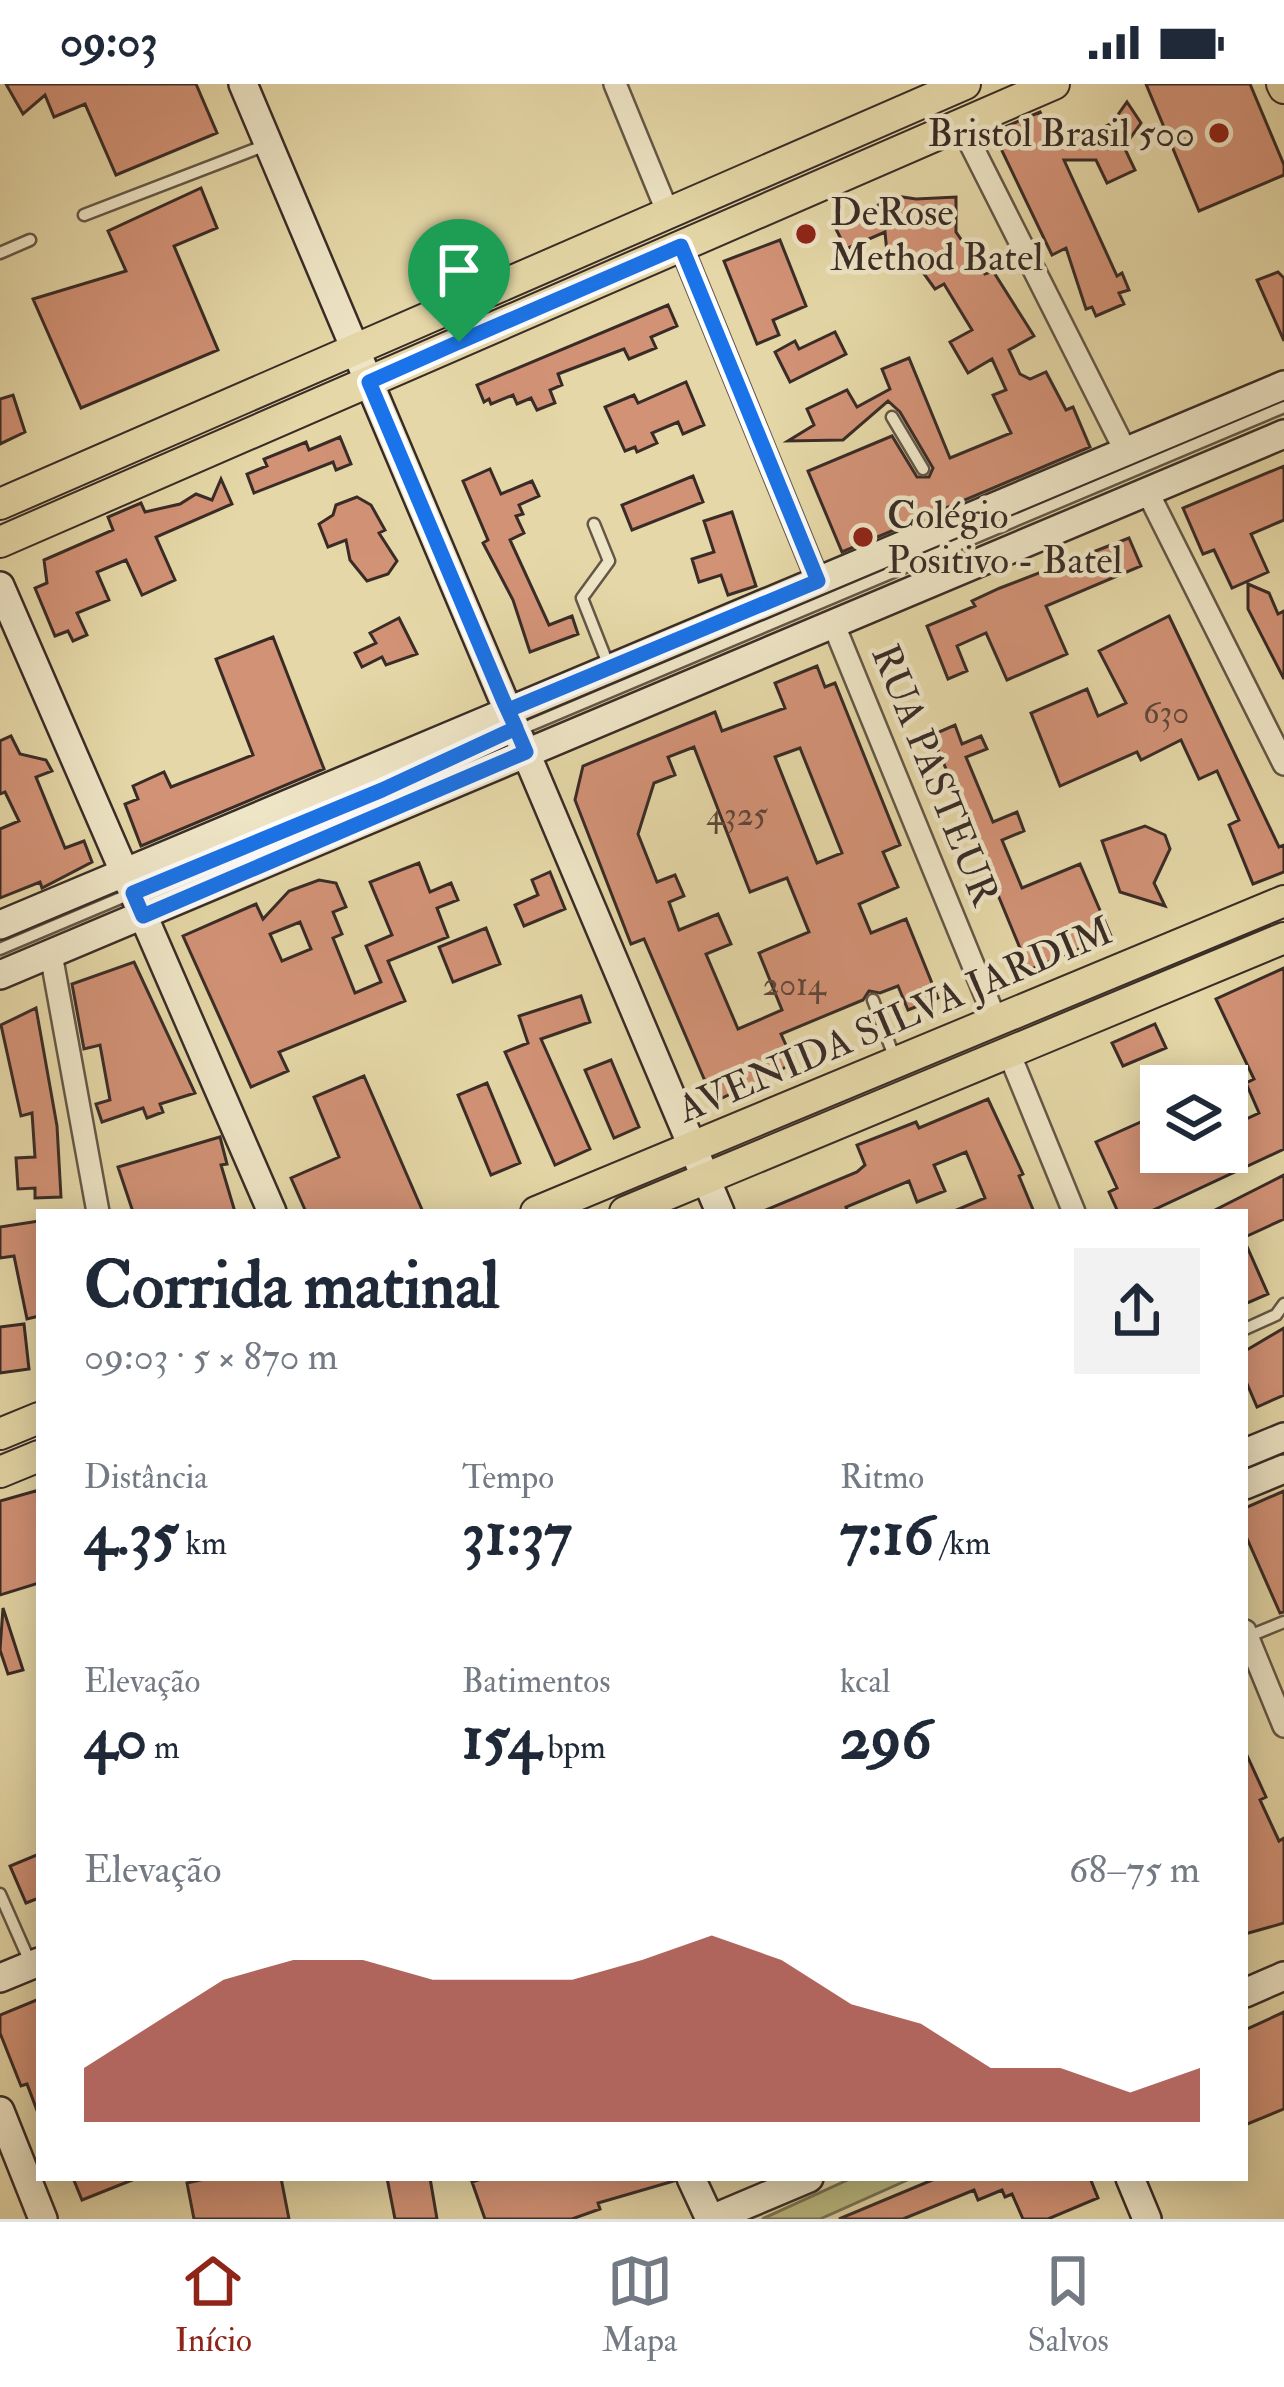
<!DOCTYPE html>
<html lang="pt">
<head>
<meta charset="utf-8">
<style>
  body { margin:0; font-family:"IM FELL Double Pica",serif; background:#f2f2f3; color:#1f2937; height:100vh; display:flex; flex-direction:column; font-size:45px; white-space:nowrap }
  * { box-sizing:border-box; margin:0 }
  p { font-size:39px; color:#747a83 }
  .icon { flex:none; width:66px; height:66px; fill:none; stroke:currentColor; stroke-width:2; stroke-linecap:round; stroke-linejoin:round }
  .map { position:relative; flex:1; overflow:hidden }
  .details { position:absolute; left:36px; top:1125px; width:1212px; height:972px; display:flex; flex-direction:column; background:#fff; border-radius:0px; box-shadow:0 6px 30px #0003 }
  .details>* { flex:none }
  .tools { position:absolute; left:1140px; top:981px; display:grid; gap:24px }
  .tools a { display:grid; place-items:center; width:108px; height:108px; border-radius:0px; background:#fff; box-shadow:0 6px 30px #0003; font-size:60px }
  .pin { position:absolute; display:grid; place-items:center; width:102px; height:102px; color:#fff; margin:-123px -51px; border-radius:50% 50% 50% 0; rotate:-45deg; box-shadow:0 0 12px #0007 }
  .pin .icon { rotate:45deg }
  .round { display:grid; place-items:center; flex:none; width:126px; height:126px; border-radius:0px; background:#f2f2f3 }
  .head { display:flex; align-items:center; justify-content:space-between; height:204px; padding:0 48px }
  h1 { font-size:66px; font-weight:700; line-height:90px }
  .stats { display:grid; grid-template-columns:repeat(3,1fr); gap:18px; height:204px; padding:12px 48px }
  .stats div { display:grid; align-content:center }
  .stats b { font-size:60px; font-weight:700 }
  .stats small { font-size:33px; font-weight:400 }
  .stats p { font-size:33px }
  .chart { height:336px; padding:24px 48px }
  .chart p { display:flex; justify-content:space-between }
  .chart svg { width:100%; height:216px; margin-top:12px; fill:#8f2418; opacity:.7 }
  .status { display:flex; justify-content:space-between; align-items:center; height:84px; padding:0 60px; background:#fff; direction:ltr }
  .status svg { height:33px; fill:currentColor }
  .menu { display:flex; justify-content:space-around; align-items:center; height:168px; border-top:3px solid #e0e1e3; background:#fff; font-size:33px; color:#747a83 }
  .menu a { display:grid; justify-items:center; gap:6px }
  .menu .current { color:#8f2418 }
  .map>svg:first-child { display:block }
  .green { fill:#bcbc82; stroke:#7a7454; stroke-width:3 }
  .building { fill:#d29276; stroke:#392c27; stroke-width:3; fill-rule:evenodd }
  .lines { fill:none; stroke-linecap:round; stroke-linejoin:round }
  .lane-casing { stroke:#645747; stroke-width:15 }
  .street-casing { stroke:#645747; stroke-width:26 }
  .secondary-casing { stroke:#392c27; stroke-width:32 }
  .primary-casing { stroke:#392c27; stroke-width:34 }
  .lane { stroke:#eee5c6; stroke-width:10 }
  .street { stroke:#eee5c6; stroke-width:21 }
  .secondary { stroke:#eee5c6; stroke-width:27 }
  .primary { stroke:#e5d7a7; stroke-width:30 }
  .route-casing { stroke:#fff; stroke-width:24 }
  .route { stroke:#1a73e8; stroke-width:15 }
  .poi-dot { fill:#8f2418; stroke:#eee5c6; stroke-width:4.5 }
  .labels { text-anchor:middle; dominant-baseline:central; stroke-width:9; stroke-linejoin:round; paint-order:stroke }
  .number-label { font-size:33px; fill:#5f463b }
  .poi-label { font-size:39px; fill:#392c27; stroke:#eee5c6; text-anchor:start }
  .street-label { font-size:39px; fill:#392c27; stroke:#eee5c6 }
</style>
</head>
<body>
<div class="status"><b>09:03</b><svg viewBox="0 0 49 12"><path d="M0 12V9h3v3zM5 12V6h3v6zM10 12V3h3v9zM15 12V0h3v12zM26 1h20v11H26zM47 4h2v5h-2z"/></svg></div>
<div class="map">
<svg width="1284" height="2135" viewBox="0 0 1284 2135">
  <rect width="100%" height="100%" fill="#e5d7a7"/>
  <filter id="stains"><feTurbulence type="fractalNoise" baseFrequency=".00167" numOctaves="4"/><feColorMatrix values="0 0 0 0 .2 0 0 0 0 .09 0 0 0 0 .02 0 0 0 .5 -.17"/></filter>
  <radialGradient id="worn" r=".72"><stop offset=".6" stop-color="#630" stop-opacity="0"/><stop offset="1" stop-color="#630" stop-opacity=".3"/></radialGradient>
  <path class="green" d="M852 2094H912L820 2135H762Z"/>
  <path class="building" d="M6 0H196L217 49 116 91 85 20 54 33 45 11 23 30Z
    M1146 0H1250L1284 81V91L1199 127Z
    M1127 18 1141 39 1124 63 1135 86 1107 99 1096 76H1064L1117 192 1122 189 1129 206 1119 209 1124 220 1096 232 1092 223 1086 225 1066 164 1052 171 993 48 1040 28 1052 52 1080 55 1112 39Z
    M201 104 217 144 174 162 218 266 81 324 33 215 126 187 108 147Z
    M889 111 916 115 956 113V148L985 190 993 187 1034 252 1009 266 1020 290 1030 295 1046 288 1066 326 1073 323 1090 363 842 468 808 387 892 352 917 393H929L933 384 900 328 888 317 843 356 788 357 814 341 807 325 847 306 857 323 890 305 882 285 909 274 950 374 1011 349 993 311 1006 306 992 275 968 289 950 258 972 246 944 200 935 205 906 165 887 169 885 148 846 165 834 141 872 127Z
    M780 156 806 222 773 236 779 251 757 260 724 177Z
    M1278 188 1284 194V257L1257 196Z
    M668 221 677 242 651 253 656 264 629 275 624 265 558 290 562 301 550 306 555 319 537 326 531 314 517 320 513 311 491 320 489 315 484 318 477 301Z
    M835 248 846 270 790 298 775 268 795 257 799 265Z
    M686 298 704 341 683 350 678 338 652 349 657 359 637 368 635 363 625 367 605 323 634 311 638 319Z
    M13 311 25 348 0 360V315Z
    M340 353 351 380 336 386 333 378 254 409 247 390 267 382 264 375 306 358 309 366Z
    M1284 382V436L1251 450 1268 488 1232 504 1214 466 1203 470 1183 424Z
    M490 385 501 410 532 397 539 412 519 421 523 430 516 432 524 449 510 456 549 541 572 532 578 550 530 568 513 516 483 459 488 456 463 397Z
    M693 392 703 418 632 446 622 421Z
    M221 395 232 420 156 453 175 496 142 511 126 476 97 488 109 516 77 529 87 551 73 557 68 547 55 552 35 504 47 499 44 476 113 446 108 433 141 419 145 428 180 420 196 410 212 416Z
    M357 413 371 421 385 446 379 449 397 477 388 490 367 497 350 476 346 456 328 463 319 440 333 431 336 421Z
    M732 428 756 502 728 511 721 491 699 498 692 475 714 468 704 437Z
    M1129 454 1141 482 1046 522 1067 570 1007 596 986 549 957 562 967 587 948 595 927 542 975 522 972 517 1000 504Z
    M1248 500 1269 509 1278 530 1284 527V595L1248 525Z
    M1169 532 1279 763 1284 761V788L1253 800 1229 741 1239 736 1217 687 1199 695 1181 656 1141 676 1137 668 1060 702 1031 629 1087 605 1098 632 1126 619 1099 567Z
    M399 534 417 570 386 581 382 573 362 583 355 569 376 559 370 549Z
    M273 553 324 685 141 762 125 720 138 715 133 702 164 688 171 703 253 671 216 575Z
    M817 582 825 603 835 599 900 761 883 768 898 803 859 820 871 849 906 835 938 914 908 926 898 902 880 909 869 907 863 916 781 950 794 979 714 1018 644 855 631 860 575 716 583 682 715 628 722 647 785 624 775 599ZM694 663 750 808 787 794 809 848 759 869 782 926 738 945 706 870 731 860 718 830 679 846 669 818 684 812 675 791 657 798 638 750 654 699 675 691 668 673ZM800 664 842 769 817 779 775 673Z
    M955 641 962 660 981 652 987 665 966 673 993 738 1017 728 1024 747 1002 756 1022 804 1080 780 1111 852 1029 886 932 651Z
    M11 652 20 670 46 676 52 687 36 693 65 764 84 757 92 778 42 804 40 798 0 814V745L19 737 5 708 0 710V657Z
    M1145 742 1165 751 1170 765 1154 799 1165 822 1120 808 1102 757Z
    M419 779 430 808 451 799 458 816 437 824 448 853 388 877 405 917 279 968 288 987 251 1003 183 852 256 820 263 835 289 807 319 796 336 799 346 823 333 828 342 850 333 854 355 909 381 898 366 862 392 851 370 798ZM300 838 311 865 282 877 270 850Z
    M550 788 565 825 524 842 515 821 538 811 532 796Z
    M486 844 500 880 453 898 439 863Z
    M134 878 195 1009 160 1020 163 1028 147 1034 143 1024 102 1038 96 1020 110 1016 100 961 84 965 72 900Z
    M1284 884V1065L1149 1128H1118L1109 1108 1117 1104 1096 1058 1161 1029V1084L1196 1068H1227V1044L1259 1029 1246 999 1254 995 1216 915Z
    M581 912 590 938 541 955 590 1065 555 1081 505 968 528 959 519 932Z
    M36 924 57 1042 61 1113 35 1114V1104L18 1105 16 1074 35 1073 32 1029 21 1032 1 941Z
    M1155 940 1166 964 1123 982 1112 959Z
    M611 976 639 1043 614 1054 585 986Z
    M364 992 423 1128H306L291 1094 339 1073 314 1013Z
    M487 999 520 1079 491 1091 458 1011Z
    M988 1015 1023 1090 1019 1092 1034 1128H952L985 1114 966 1068 934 1081 945 1107 917 1118 909 1097 846 1123 848 1128H761L857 1088 865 1081 857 1061 916 1038 919 1044Z
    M220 1053 227 1080 221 1081 235 1128H133L118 1083Z
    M1284 1091V1135L1245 1153V1128H1211Z
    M39 1137V1232L27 1235 14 1172 0 1174V1143Z
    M1245 1158 1268 1210 1245 1220Z
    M24 1240 29 1285 0 1289V1243Z
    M1284 1244V1311L1257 1323 1245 1295V1267Z
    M39 1406V1499L0 1511V1417Z
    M1284 1407V1528L1280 1529 1245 1450V1424Z
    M3 1524 23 1586 8 1590 0 1566Z
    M1245 1667 1266 1713 1260 1716 1279 1757 1284 1754V1839L1245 1850Z
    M39 1770V1814L26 1819 10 1782Z
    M39 1915V2029H38L27 2000 21 2002 0 1949V1931Z
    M1284 1928V2025L1245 2041V1946Z
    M73 2094H135V2095L82 2116Z
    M209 2094H281L289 2135H194L187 2099Z
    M387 2094H430L437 2135H395Z
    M484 2094H673L674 2097 598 2119 600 2125 572 2135H485L472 2098Z
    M937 2094H1090L1098 2114 1048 2135H1023L1012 2110 1005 2113 1002 2106 978 2116 974 2106 903 2135H839Z"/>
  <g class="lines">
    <defs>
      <path id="lane" d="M84 131 266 61
        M0 169 30 156
        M892 333 923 385
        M594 440 609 477 582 514 608 580
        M0 865 1284 323
        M873 916 895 975
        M1245 1245 1276 1231 1284 1220
        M1247 1553 1284 1538
        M0 1810 30 1878"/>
      <path id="street" d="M615 0 668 129
        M961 41 1126 368
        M681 162 818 497
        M1147 407 1284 680
        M833 539 996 937
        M51 870 98 1128
        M1009 969 1074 1128
        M1245 1547 1284 1642"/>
      <path id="secondary" d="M243 0 720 1128
        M0 502 272 1128
        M0 841 1284 301
        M0 891 1284 350
        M1245 1369 1284 1353
        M1245 1401 1284 1385
        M0 1894 39 1878
        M1245 1909 1284 1892
        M0 2027 43 2135
        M691 2094 710 2135
        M1130 2094 1147 2135
        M712 2135 809 2094"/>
      <path id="primary" d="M1282 0 1284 4
        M0 420 965 0
        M0 458 1054 0
        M536 1128 1284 817
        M625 1128 1284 854
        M0 1350 39 1334
        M0 1388 39 1372"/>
    </defs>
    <use href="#lane" class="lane-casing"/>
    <use href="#street" class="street-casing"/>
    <use href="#secondary" class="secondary-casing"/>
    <use href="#primary" class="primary-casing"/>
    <use href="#lane" class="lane"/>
    <use href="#street" class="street"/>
    <use href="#secondary" class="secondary"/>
    <use href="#primary" class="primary"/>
  </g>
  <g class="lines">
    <defs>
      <path id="route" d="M459 258 369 298 504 618 516 644 382 706 133 809 143 832 526 668 508 626 818 497 681 162 459 258"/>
    </defs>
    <use href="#route" class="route-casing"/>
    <use href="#route" class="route"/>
  </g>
  <g class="poi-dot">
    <circle cx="1219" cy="49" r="12"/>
    <circle cx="806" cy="150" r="12"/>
    <circle cx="863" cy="453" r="12"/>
  </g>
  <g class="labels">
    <g class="number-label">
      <text x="1166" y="628">630</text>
      <text x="737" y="730">4325</text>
      <text x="794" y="900">2014</text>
    </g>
    <g class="poi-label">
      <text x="1195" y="49" text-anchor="end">Bristol Brasil 500</text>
      <text x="830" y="128">DeRose<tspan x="830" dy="45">Method Batel</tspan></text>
      <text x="887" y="431">Colégio<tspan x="887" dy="45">Positivo - Batel</tspan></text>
    </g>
    <g class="street-label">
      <text transform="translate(935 691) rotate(68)">RUA PASTEUR</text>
      <text transform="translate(895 936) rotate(-23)">AVENIDA SILVA JARDIM</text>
    </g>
  </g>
  <rect width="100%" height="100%" filter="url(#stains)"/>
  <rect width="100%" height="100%" fill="url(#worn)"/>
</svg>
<div class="tools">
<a><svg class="icon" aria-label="layers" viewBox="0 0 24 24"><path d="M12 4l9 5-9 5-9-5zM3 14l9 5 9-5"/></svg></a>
</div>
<div class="pin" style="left:459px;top:258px;background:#1e9e55"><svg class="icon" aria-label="arrive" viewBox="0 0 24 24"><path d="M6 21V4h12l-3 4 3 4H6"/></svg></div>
<section class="details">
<div class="head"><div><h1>Corrida matinal</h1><p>09:03 · 5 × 870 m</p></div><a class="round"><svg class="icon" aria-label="share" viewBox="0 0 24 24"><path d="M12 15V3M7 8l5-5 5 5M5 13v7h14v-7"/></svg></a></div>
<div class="stats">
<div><p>Distância</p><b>4.35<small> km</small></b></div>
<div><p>Tempo</p><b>31:37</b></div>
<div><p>Ritmo</p><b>7:16<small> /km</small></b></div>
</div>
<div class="stats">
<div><p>Elevação</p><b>40<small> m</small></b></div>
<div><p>Batimentos</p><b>154<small> bpm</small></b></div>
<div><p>kcal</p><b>296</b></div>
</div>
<div class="chart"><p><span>Elevação</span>68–75 m</p>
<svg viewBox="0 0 160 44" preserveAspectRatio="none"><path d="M0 44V33L10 24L20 15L30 11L40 11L50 15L60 15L70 15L80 11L90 6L100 11L110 20L120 24L130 33L140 33L150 38L160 33V44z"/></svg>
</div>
</section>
</div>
<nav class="menu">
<a class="current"><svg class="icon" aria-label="home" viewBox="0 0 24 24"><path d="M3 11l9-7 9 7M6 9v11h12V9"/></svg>Início</a>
<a><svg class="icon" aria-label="map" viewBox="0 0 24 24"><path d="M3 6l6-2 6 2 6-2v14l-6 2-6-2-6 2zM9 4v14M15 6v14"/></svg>Mapa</a>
<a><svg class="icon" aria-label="saved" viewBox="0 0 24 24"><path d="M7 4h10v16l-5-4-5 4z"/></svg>Salvos</a>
</nav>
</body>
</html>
